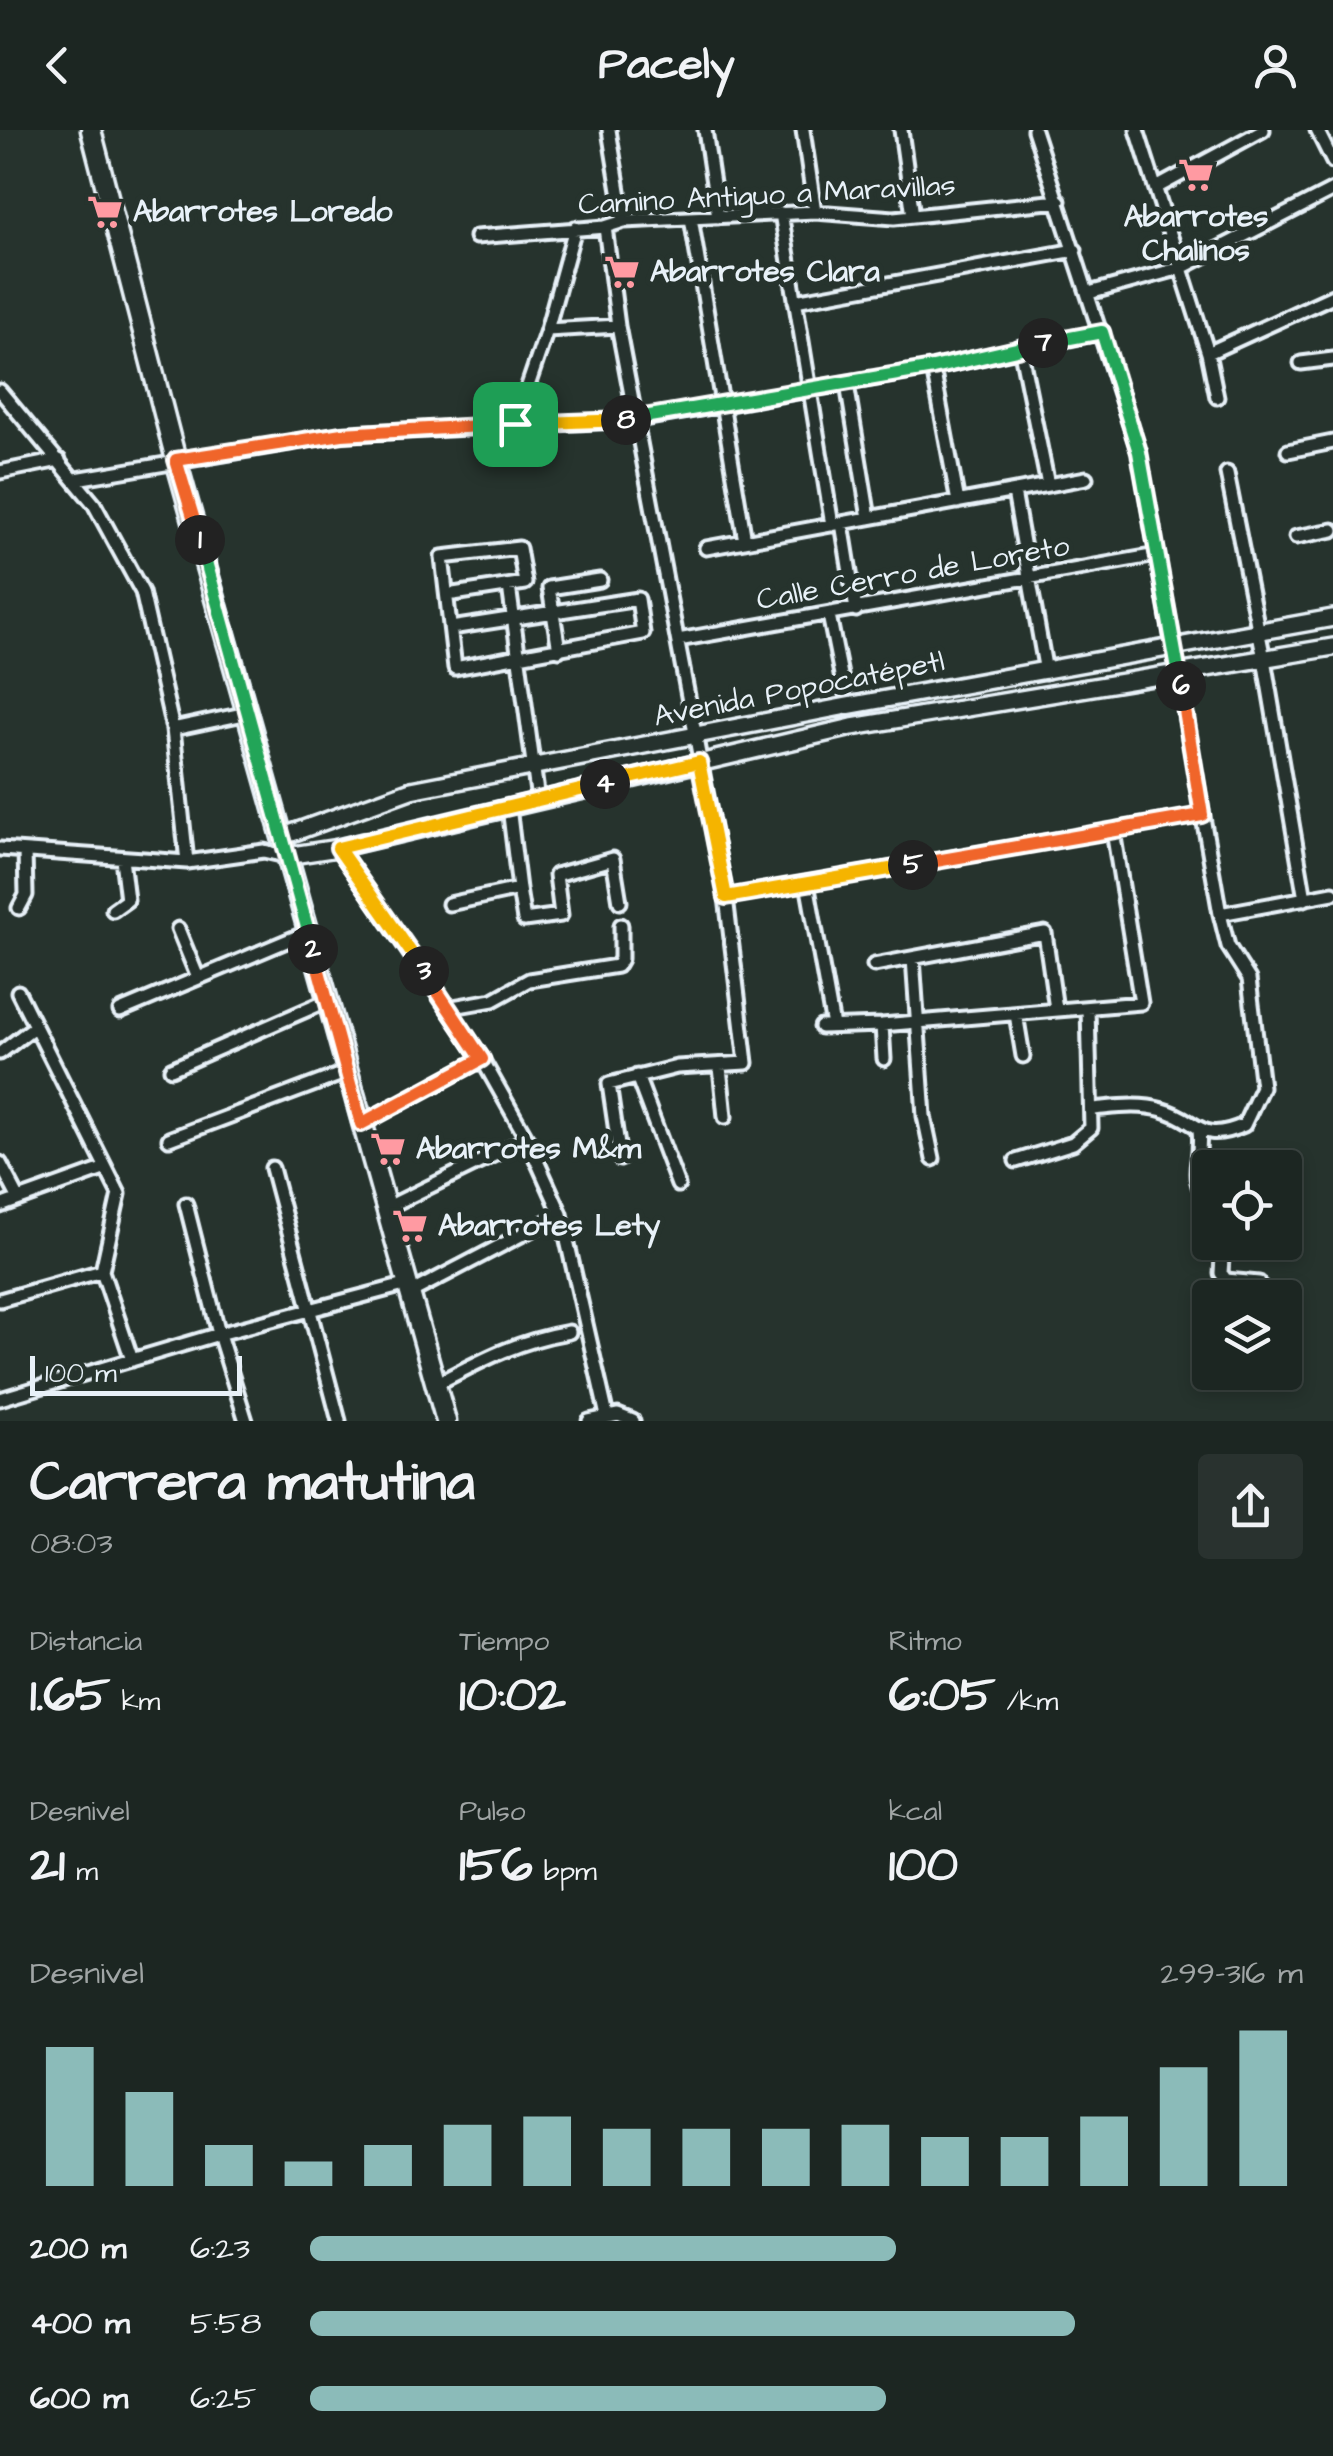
<!DOCTYPE html>
<html lang="es">
<head>
<meta charset="utf-8">
<style>
  body { margin:0; font-family:"Architects Daughter",sans-serif; background:#29322f; color:#f1f3f6; height:100vh; display:flex; flex-direction:column; font-size:38px; white-space:nowrap }
  * { box-sizing:border-box; margin:0 }
  p { font-size:32px; color:#a0a5a5 }
  .icon { flex:none; width:55px; height:55px; fill:none; stroke:currentColor; stroke-width:2; stroke-linecap:round; stroke-linejoin:round }
  .map { position:relative; height:1291px; overflow:hidden }
  .panel { display:flex; flex-direction:column; background:#1c2622; flex:1 }
  .panel>* { flex:none }
  .buttons { position:absolute; left:1192px; top:1020px; display:grid; gap:20px }
  .buttons a { display:grid; place-items:center; width:110px; height:110px; border-radius:10px; background:#1c2622; box-shadow:0 5px 15px #0003,0 0 0 2px #3a4340; font-size:50px }
  .scale { position:absolute; left:30px; bottom:25px; width:212px; box-sizing:border-box; padding-left:10px; border:5px solid #e8f1f8; border-top:0; font-size:28px; line-height:35px; white-space:nowrap; color:#e8f1f8; -webkit-text-stroke:8px #26332d; paint-order:stroke }
  .pin { position:absolute; display:grid; place-items:center; width:85px; height:85px; color:#fff; margin:-42px; border-radius:20px; box-shadow:0 5px 15px #0006 }
  .km { position:absolute; width:50px; height:50px; margin:-25px; border-radius:50%; background:#222; color:#fff; font-size:28px; line-height:50px; text-align:center }
  .round { display:grid; place-items:center; flex:none; width:105px; height:105px; border-radius:10px; background:#29322f }
  .summary { display:flex; align-items:center; justify-content:space-between; height:170px; padding:0 30px }
  h1 { font-size:55px; font-weight:700; line-height:75px }
  .metrics { display:grid; grid-template-columns:repeat(3,1fr); gap:15px; height:170px; padding:10px 30px }
  .metrics div { display:grid; align-content:center }
  .metrics b { font-size:50px; font-weight:700 }
  .metrics small { font-size:28px; font-weight:400 }
  .metrics p { font-size:28px }
  .chart { height:280px; padding:20px 30px }
  .chart p { display:flex; justify-content:space-between }
  .chart svg { width:100%; height:180px; margin-top:10px; stroke:#8bbbb9; stroke-width:6 }
  ul { padding:0 30px; list-style:none; font-size:32px }
  li { display:grid; grid-template-columns:160px 120px 1fr; align-items:center; height:75px }
  li i { height:25px; border-radius:12px; background:#8bbbb9 }
  header { display:flex; justify-content:space-between; align-items:center; height:130px; padding:0 30px; background:#1c2622; font-size:45px; font-weight:700 }
  .map>svg:first-child { display:block }
  .lines { fill:none; stroke-linecap:round; stroke-linejoin:round }
  .minor-casing { stroke:#e8f1f8; stroke-width:19 }
  .tertiary-casing { stroke:#e8f1f8; stroke-width:22 }
  .secondary-casing { stroke:#e8f1f8; stroke-width:25 }
  .minor { stroke:#26332d; stroke-width:11 }
  .tertiary { stroke:#26332d; stroke-width:15 }
  .secondary { stroke:#26332d; stroke-width:18 }
  .split-1-casing { stroke:#fff; stroke-width:20 }
  .split-2-casing { stroke:#fff; stroke-width:20 }
  .split-3-casing { stroke:#fff; stroke-width:20 }
  .split-4-casing { stroke:#fff; stroke-width:20 }
  .split-5-casing { stroke:#fff; stroke-width:20 }
  .split-6-casing { stroke:#fff; stroke-width:20 }
  .split-7-casing { stroke:#fff; stroke-width:20 }
  .split-8-casing { stroke:#fff; stroke-width:20 }
  .split-9-casing { stroke:#fff; stroke-width:20 }
  .split-1 { stroke:#f0652b; stroke-width:12 }
  .split-2 { stroke:#22a559; stroke-width:12 }
  .split-3 { stroke:#f0652b; stroke-width:12 }
  .split-4 { stroke:#f5b400; stroke-width:12 }
  .split-5 { stroke:#f5b400; stroke-width:12 }
  .split-6 { stroke:#f0652b; stroke-width:12 }
  .split-7 { stroke:#22a559; stroke-width:12 }
  .split-8 { stroke:#22a559; stroke-width:12 }
  .split-9 { stroke:#f5b400; stroke-width:12 }
  .labels { text-anchor:middle; dominant-baseline:central; stroke-width:10; stroke-linejoin:round; paint-order:stroke }
  .street-label { font-size:30px; fill:#e8f1f8; stroke:#26332d }
  .poi-label { font-size:30px; font-weight:bold; fill:#e8f1f8; stroke:#26332d; text-anchor:start }
</style>
</head>
<body>
<header><svg class="icon" aria-label="back" viewBox="0 0 24 24"><path d="M15 5l-7 7 7 7"/></svg>Pacely<svg class="icon" aria-label="person" viewBox="0 0 24 24"><circle cx="12" cy="8" r="4"/><path d="M4 21q1-7 8-7t8 7"/></svg></header>
<div class="map">
<svg width="1333" height="1291" viewBox="0 0 1333 1291">
  <rect width="100%" height="100%" fill="#26332d"/>
  <filter id="ink" filterUnits="userSpaceOnUse"><feTurbulence type="fractalNoise" baseFrequency=".01" numOctaves="2"/><feDisplacementMap in="SourceGraphic" scale="20" xChannelSelector="R" yChannelSelector="G"/><feConvolveMatrix kernelMatrix="1 2 1 2 8 2 1 2 1" color-interpolation-filters="sRGB"/></filter>
  <g filter="url(#ink)">
    <g class="lines">
      <defs>
        <path id="minor" d="M609 0 624 91
          M705 0 718 87
          M803 0 815 82
          M901 0 913 86
          M1034 0 1139 322 1220 784 1228 816 1249 849 1262 957 1244 995C1198 1015 1200 990 1163 980 1139 973 1116 977 1092 979
          M1137 0 1208 223 1217 267
          M1317 0 1333 32
          M1156 58 1263 0
          M781 83 832 395
          M691 88 745 411
          M605 97 618 196 726 767 746 933 677 937 609 954 620 1029
          M476 107 605 97 624 91 815 82 894 88 1059 71
          M1089 163 1181 138 1333 60
          M795 171 1075 120
          M547 200 618 196
          M1020 217 1048 355
          M1208 223 1333 166
          M1301 233 1333 229
          M933 238 958 372
          M847 254 869 388
          M0 261 94 374 142 462 173 599 187 732
          M515 294 547 200 575 98
          M1288 321 1333 312
          M0 342 59 330
          M1227 343 1264 529 1305 769
          M76 349 343 304 638 290 933 238 1102 202
          M1014 362 1046 542
          M842 393 856 480
          M1296 407 1333 400
          M706 418 1086 348
          M509 456 538 670
          M447 465 525 453 519 418 442 427 455 538 643 503 638 469 451 498
          M829 485 844 560
          M678 510 1157 425
          M559 520 549 458 600 450
          M173 599 248 583
          M509 677 519 759
          M338 718 482 929 527 1009 561 1084 607 1286
          M0 719 187 732 264 721 286 726
          M807 753 833 896
          M726 767 1202 685
          M449 774 519 759 524 790 561 785 556 745 613 729 620 772
          M19 778 26 765 25 721
          M113 780 127 770 122 729
          M1220 784 1333 763
          M178 799 198 848
          M913 828 924 986 933 1029
          M874 835 1045 803 1056 879
          M18 862 119 1064 102 1141 132 1230
          M447 878 493 870 529 850 617 836 621 829V795
          M120 881 308 802
          M1016 884 1023 926
          M882 895 884 929
          M821 897 882 895 1141 873 1113 701
          M0 923 34 897
          M720 937 725 987
          M171 939 327 871
          M637 946 678 1055
          M361 994 482 929
          M1199 1000C1203 1033 1186 1045 1210 1074
          M169 1009 347 942
          M1016 1031 1073 1013 1091 998 1088 878
          M0 1033 19 1069
          M272 1038 339 1291
          M186 1074 219 1204 246 1291
          M0 1076 106 1038
          M386 1078 527 1009
          M1223 1112 1221 1143 1226 1150 1259 1153
          M410 1163 561 1084
          M0 1170 102 1141
          M436 1254C482 1230 517 1211 569 1202
          M0 1269 219 1204 408 1154
          M589 1291 618 1285 633 1291"/>
        <path id="tertiary" d="M281 707 411 660 847 576 1333 488
          M286 726 338 718 852 597 1333 517"/>
        <path id="secondary" d="M91 0 176 330 446 1291"/>
      </defs>
      <use href="#minor" class="minor-casing"/>
      <use href="#tertiary" class="tertiary-casing"/>
      <use href="#secondary" class="secondary-casing"/>
      <use href="#minor" class="minor"/>
      <use href="#tertiary" class="tertiary"/>
      <use href="#secondary" class="secondary"/>
    </g>
  </g>
  <g class="lines" filter="url(#ink)">
    <defs>
      <path id="split-1" d="M200 410 176 330 342 304 515 294"/>
      <path id="split-2" d="M200 410 313 819"/>
      <path id="split-3" d="M313 819 361 994 482 929 424 841"/>
      <path id="split-4" d="M424 841 338 718 605 654"/>
      <path id="split-5" d="M605 654 699 632 726 767 913 735"/>
      <path id="split-6" d="M913 735 1202 685 1181 556"/>
      <path id="split-7" d="M1043 213 1102 202 1139 322 1181 556"/>
      <path id="split-8" d="M626 290 933 238 1043 213"/>
      <path id="split-9" d="M515 294 626 290"/>
    </defs>
    <use href="#split-1" class="split-1-casing"/>
    <use href="#split-2" class="split-2-casing"/>
    <use href="#split-3" class="split-3-casing"/>
    <use href="#split-4" class="split-4-casing"/>
    <use href="#split-5" class="split-5-casing"/>
    <use href="#split-6" class="split-6-casing"/>
    <use href="#split-7" class="split-7-casing"/>
    <use href="#split-8" class="split-8-casing"/>
    <use href="#split-9" class="split-9-casing"/>
    <use href="#split-1" class="split-1"/>
    <use href="#split-2" class="split-2"/>
    <use href="#split-3" class="split-3"/>
    <use href="#split-4" class="split-4"/>
    <use href="#split-5" class="split-5"/>
    <use href="#split-6" class="split-6"/>
    <use href="#split-7" class="split-7"/>
    <use href="#split-8" class="split-8"/>
    <use href="#split-9" class="split-9"/>
  </g>
  <defs>
    <symbol id="supermarket-bare" viewBox="-9 -9 18 18"><path d="M-6-5.5h2.5l.6 2H6L4.5 2H-2.5L-4.4-4H-6ZM-1.5 3.2a1.3 1.3 0 1 0 .1 0ZM3 3.2a1.3 1.3 0 1 0 .1 0Z" fill="#ff9aa2" stroke="#26332d" stroke-width="2.5" paint-order="stroke"/></symbol>
  </defs>
  <g fill-rule="evenodd">
    <use href="#supermarket-bare" x="1171" y="20" width="50" height="50"/>
    <use href="#supermarket-bare" x="80" y="57" width="50" height="50"/>
    <use href="#supermarket-bare" x="597" y="117" width="50" height="50"/>
    <use href="#supermarket-bare" x="363" y="994" width="50" height="50"/>
    <use href="#supermarket-bare" x="385" y="1071" width="50" height="50"/>
  </g>
  <g class="labels">
    <g class="street-label">
      <text transform="translate(767 65) rotate(-3)">Camino Antiguo a Maravillas</text>
      <text transform="translate(913 443) rotate(-10)">Calle Cerro de Loreto</text>
      <text transform="translate(799 559) rotate(-11)">Avenida Popocatépetl</text>
    </g>
    <g class="poi-label">
      <text x="133" y="82">Abarrotes Loredo</text>
      <text x="1196" y="87" text-anchor="middle">Abarrotes<tspan x="1196" dy="34">Chalinos</tspan></text>
      <text x="650" y="142">Abarrotes Clara</text>
      <text x="416" y="1019">Abarrotes M&amp;m</text>
      <text x="438" y="1096">Abarrotes Lety</text>
    </g>
  </g>
</svg>
<div class="buttons">
<a><svg class="icon" aria-label="locate" viewBox="0 0 24 24"><circle cx="12" cy="12" r="6"/><path d="M12 2v4M12 18v4M2 12h4M18 12h4"/></svg></a>
<a><svg class="icon" aria-label="layers" viewBox="0 0 24 24"><path d="M12 4l9 5-9 5-9-5zM3 14l9 5 9-5"/></svg></a>
</div>
<div class="scale">100 m</div>
<div class="pin" style="left:515px;top:294px;background:#1e9e55"><svg class="icon" aria-label="arrive" viewBox="0 0 24 24"><path d="M6 21V4h12l-3 4 3 4H6"/></svg></div>
<b class="km" style="left:200px;top:410px">1</b>
<b class="km" style="left:313px;top:819px">2</b>
<b class="km" style="left:424px;top:841px">3</b>
<b class="km" style="left:605px;top:654px">4</b>
<b class="km" style="left:913px;top:735px">5</b>
<b class="km" style="left:1181px;top:556px">6</b>
<b class="km" style="left:1043px;top:213px">7</b>
<b class="km" style="left:626px;top:290px">8</b>
</div>
<section class="panel">
<div class="summary"><div><h1>Carrera matutina</h1><p>08:03</p></div><a class="round"><svg class="icon" aria-label="share" viewBox="0 0 24 24"><path d="M12 15V3M7 8l5-5 5 5M5 13v7h14v-7"/></svg></a></div>
<div class="metrics">
<div><p>Distancia</p><b>1.65<small> km</small></b></div>
<div><p>Tiempo</p><b>10:02</b></div>
<div><p>Ritmo</p><b>6:05<small> /km</small></b></div>
</div>
<div class="metrics">
<div><p>Desnivel</p><b>21<small> m</small></b></div>
<div><p>Pulso</p><b>156<small> bpm</small></b></div>
<div><p>kcal</p><b>100</b></div>
</div>
<div class="chart"><p><span>Desnivel</span>299–316 m</p>
<svg viewBox="0 0 160 44" preserveAspectRatio="none"><path d="M5 44V10M15 44V21M25 44V34M35 44V38M45 44V34M55 44V29M65 44V27M75 44V30M85 44V30M95 44V30M105 44V29M115 44V32M125 44V32M135 44V27M145 44V15M155 44V6"/></svg>
</div>
<ul>
<li><b>200 m</b>6:23<i style="width:59%"></i></li>
<li><b>400 m</b>5:58<i style="width:77%"></i></li>
<li><b>600 m</b>6:25<i style="width:58%"></i></li>
</ul>
</section>
</body>
</html>
